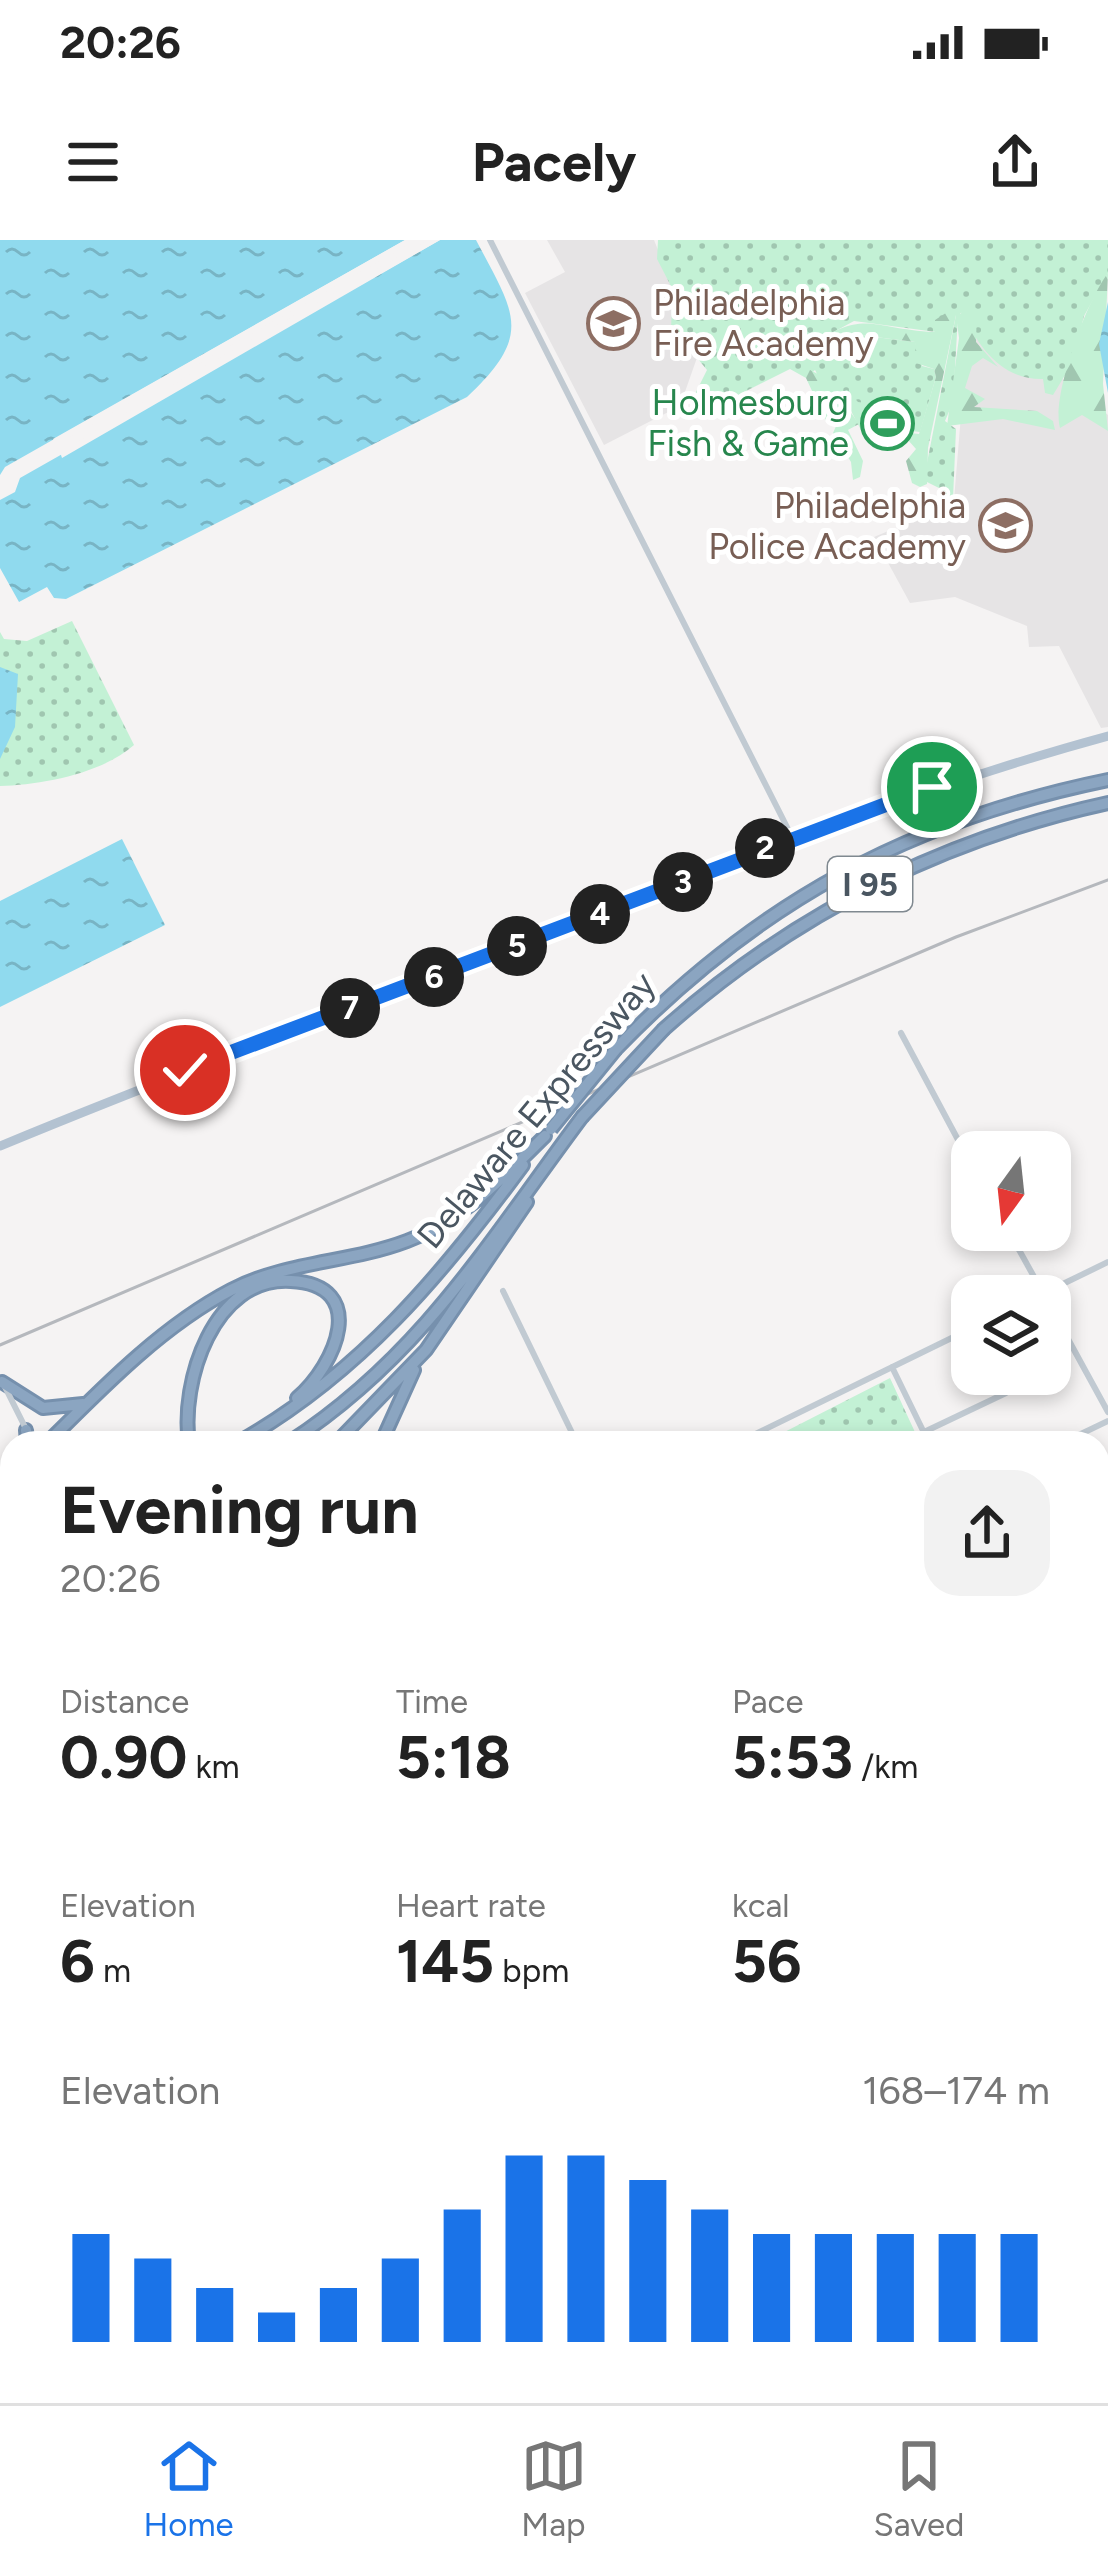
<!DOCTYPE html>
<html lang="en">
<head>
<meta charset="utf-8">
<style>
  body { margin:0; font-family:Figtree,sans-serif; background:#f2f2f2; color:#222; height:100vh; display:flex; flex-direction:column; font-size:45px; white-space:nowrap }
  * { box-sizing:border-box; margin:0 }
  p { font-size:39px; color:#767676 }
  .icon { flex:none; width:66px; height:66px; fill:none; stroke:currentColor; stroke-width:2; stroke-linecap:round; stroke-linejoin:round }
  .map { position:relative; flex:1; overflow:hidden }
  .side { position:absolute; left:0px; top:1191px; width:1110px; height:972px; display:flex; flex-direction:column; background:#fff; border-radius:36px 36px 0 0; box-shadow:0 6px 18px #0003 }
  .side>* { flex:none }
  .needle { width:78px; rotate:195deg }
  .controls { position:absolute; left:951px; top:891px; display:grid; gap:24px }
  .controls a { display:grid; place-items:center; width:120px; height:120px; border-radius:24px; background:#fff; box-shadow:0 6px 18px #0003; font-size:60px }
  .pin { position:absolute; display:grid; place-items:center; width:102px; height:102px; color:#fff; margin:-51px; border:6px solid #fff; border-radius:50%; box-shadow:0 3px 12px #0007 }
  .km { position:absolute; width:60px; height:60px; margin:-30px; border-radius:50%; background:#222; color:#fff; font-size:33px; line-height:60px; text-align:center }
  .round { display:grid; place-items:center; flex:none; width:126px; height:126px; border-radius:36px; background:#f2f2f2 }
  .head { display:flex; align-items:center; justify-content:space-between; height:204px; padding:0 60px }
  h1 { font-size:66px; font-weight:700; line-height:90px }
  .stats { display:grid; grid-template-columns:repeat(3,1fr); gap:18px; height:204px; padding:12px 60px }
  .stats div { display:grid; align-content:center }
  .stats b { font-size:60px; font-weight:700 }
  .stats small { font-size:33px; font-weight:400 }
  .stats p { font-size:33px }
  .chart { height:336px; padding:24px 60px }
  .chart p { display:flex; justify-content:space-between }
  .chart svg { width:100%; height:216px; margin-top:12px; stroke:#1a73e8; stroke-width:6 }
  .status { display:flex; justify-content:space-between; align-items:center; height:84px; padding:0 60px; background:#fff; direction:ltr }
  .status svg { height:33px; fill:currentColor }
  header { display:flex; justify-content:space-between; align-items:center; height:156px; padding:0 60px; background:#fff; font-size:54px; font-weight:700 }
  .tabs { display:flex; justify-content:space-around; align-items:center; height:168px; border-top:3px solid #e0e0e0; background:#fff; font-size:33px; color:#767676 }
  .tabs a { display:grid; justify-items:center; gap:6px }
  .tabs .active { color:#1a73e8 }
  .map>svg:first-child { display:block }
  .commercial { fill:#fdf9ef }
  .education { fill:#e6e4e5 }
  .green { fill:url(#green-dots) }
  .forest { fill:url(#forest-firs) }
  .water { fill:url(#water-ripples) }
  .pier { fill:#f5f3f3 }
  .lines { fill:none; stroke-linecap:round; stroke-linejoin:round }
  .highway-casing { stroke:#7690ad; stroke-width:16 }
  .minor { stroke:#c1cad2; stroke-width:6 }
  .major { stroke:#b3c2d1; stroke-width:9 }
  .highway { stroke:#8ba5c1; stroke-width:10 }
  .rail { stroke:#b5b8bd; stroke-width:3 }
  .highway-bridge-casing { stroke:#7690ad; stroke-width:16; stroke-linecap:butt }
  .highway-bridge { stroke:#8ba5c1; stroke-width:10 }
  .route-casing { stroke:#fff; stroke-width:24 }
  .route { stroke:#1a73e8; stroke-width:15 }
  .labels { text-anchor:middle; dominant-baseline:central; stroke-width:10; stroke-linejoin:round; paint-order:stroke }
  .shield { fill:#fff; stroke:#808990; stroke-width:3 }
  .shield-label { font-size:33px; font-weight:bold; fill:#4a5661 }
  .education-label { font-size:36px; fill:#785e54; stroke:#fff; text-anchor:start }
  .leisure-label { font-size:36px; fill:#27864d; stroke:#fff; text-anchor:end }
  .street-label { font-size:36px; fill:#4a5661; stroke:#fff }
</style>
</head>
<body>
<div class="status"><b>20:26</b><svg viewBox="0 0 49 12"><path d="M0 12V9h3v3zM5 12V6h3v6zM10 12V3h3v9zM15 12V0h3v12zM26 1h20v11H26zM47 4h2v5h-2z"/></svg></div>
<header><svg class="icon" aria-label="menu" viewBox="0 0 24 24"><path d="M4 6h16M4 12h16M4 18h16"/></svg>Pacely<svg class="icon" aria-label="share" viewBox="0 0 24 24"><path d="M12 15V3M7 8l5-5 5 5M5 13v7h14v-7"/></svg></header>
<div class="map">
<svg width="1108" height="2163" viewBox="0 0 1108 2163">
  <defs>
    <pattern id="green-dots" width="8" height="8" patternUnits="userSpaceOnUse" patternTransform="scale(3)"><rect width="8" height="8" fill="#c3f1d5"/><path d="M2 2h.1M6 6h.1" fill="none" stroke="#a0c6b0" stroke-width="1.8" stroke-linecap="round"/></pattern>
    <pattern id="forest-firs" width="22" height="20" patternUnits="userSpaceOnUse" patternTransform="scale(3)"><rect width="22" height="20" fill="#c3f1d5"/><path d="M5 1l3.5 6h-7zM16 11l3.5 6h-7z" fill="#a0c6b0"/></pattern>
    <pattern id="water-ripples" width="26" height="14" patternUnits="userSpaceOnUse" patternTransform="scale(3)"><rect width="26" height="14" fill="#90daee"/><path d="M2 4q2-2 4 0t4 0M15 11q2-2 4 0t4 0" fill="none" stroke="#78b4c4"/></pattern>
  </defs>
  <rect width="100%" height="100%" fill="#f5f3f3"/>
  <path class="commercial" d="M1108 1591V1807L1098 1811V1597Z"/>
  <path class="education" d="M547 0H654L699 112 680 166 604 205 525 53 565 32Z
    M970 66 1108 175V487L1101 488 1059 406 1029 407 1027 386 955 357 910 363 874 297 929 274 953 272Z
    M708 2151H837L845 2163H709Z"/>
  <path class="green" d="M658 0H1108V33L1084 76 1073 122 1053 155 1045 153 1043 139C1002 140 979 108 962 72L958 76 953 162 945 181 956 189 953 259H942L947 252 927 242 925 233 956 75 935 80 936 92 854 81 804 108 826 118 851 94 915 102 922 126 934 129 936 137 920 192 903 190 895 174 898 178 899 161 882 174 873 164 847 167 859 184 846 191 815 130 806 138 790 129 704 172 696 152 707 130 689 108H682L677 85 671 87 673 50 657 19Z
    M72 381 134 505C103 533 42 545 0 546V392L4 399 27 401Z
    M890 1138 920 1203H763Z"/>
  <path class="forest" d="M1108 33 1103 144 1108 191 1082 175 1060 188C1051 156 1087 60 1108 33Z
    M962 61 977 69 976 102 998 127 983 118 972 126 965 148 985 159 974 167 1037 171 1053 181 1055 190 1003 179 947 186 959 98 956 75 928 208 927 244 920 247 912 243 906 221 916 209 908 200 910 193 919 194 936 137 934 129 916 123 915 102 852 94 830 110V118L821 111 807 122 802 111C866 66 868 89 935 92V80L952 69 961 74Z
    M810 130 822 136 863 221 860 237 853 240 851 222 833 193 837 184 826 181 806 138Z
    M847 150 858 162 873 164 882 174 860 188 841 152Z"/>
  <path class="water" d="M0 0H405L5 227 0 235Z
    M440 0H476C515 74 534 94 467 157L66 359 54 358 47 347 19 362 0 328V260L15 252 20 238Z
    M1108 62V153L1099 104Z
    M0 427 18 434 15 487 0 519Z
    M122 599 165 685 0 767V661Z"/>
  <path class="pier" d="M405 0H411L408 5 56 205 53 199Z
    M428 0H440L62 218 60 212 201 128Z"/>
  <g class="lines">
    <defs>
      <path id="highway" d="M664 789C793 674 939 600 1108 563
        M616 809C758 662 908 581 1108 540
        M2 1142 43 1168 83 1164
        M26 1190 27 1203
        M47 1203C101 1149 162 1086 231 1050 287 1021 349 1023 407 1001 463 981 503 937 545 896
        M189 1203C180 1143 213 1036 291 1041 370 1045 336 1125 297 1158
        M237 1203C358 1135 442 1035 523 925
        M288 1203C421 1117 490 1000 582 877
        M336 1203 426 1110 527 962
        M381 1203 414 1130
        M0 1258 12 1256
        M0 1281 12 1280
        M0 1309 12 1308"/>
    </defs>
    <use href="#highway" class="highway-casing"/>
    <path class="minor" d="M490 0 792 597
      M901 793 972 926
      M1008 990 1043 1053
      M503 1051 577 1203
      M1038 1056 1108 1022
      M1050 1066 1108 1172
      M892 1127 929 1203
      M5 1147 33 1203
      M924 1192 1006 1153 996 1134
      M737 1203 972 1088
      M1062 1203 1108 1181
      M0 1400 12 1394
      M1098 1424 1108 1419
      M0 1478 12 1472
      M1098 1501 1108 1497
      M1098 1549 1108 1570
      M0 1552 12 1583
      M0 1641 12 1636
      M0 1720 12 1714
      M0 1798 12 1792
      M1098 1843 1108 1839
      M0 1876 12 1870
      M0 1955 12 1949
      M0 1976 12 2001
      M392 2151 398 2163
      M494 2151 500 2163
      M309 2163 316 2151"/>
    <path class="major" d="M0 906C196 825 395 752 594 677 768 611 927 545 1108 496
      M1098 1588 1108 1582
      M847 2151 855 2163
      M857 2151 865 2163
      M40 2163 98 2151
      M663 2163 666 2151"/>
    <use href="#highway" class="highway"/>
    <path class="rail" d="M0 1105 956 697 1108 640"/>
    <defs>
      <path id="highway-bridge" d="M582 877 664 789
        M551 889 616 809"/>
    </defs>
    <use href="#highway-bridge" class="highway-bridge-casing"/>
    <use href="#highway-bridge" class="highway-bridge"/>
  </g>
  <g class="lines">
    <defs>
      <path id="route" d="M185 830 932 547"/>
    </defs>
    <use href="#route" class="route-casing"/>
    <use href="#route" class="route"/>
  </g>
  <defs>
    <symbol id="university-ring" viewBox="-11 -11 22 22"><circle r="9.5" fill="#fff" stroke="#8d6e63" stroke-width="1.5"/><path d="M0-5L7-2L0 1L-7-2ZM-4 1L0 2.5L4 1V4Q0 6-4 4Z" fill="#8d6e63"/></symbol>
    <symbol id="stadium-ring" viewBox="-11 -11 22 22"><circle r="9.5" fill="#fff" stroke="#2e9e5b" stroke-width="1.5"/><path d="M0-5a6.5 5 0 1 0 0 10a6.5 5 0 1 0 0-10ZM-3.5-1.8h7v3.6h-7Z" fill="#2e9e5b"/></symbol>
  </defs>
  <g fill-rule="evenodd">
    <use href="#university-ring" x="584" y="54" width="59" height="59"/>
    <use href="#stadium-ring" x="858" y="154" width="59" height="59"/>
    <use href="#university-ring" x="976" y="256" width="59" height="59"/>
  </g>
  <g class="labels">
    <rect class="shield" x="828" y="617" width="84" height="54" rx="9"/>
    <g class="shield-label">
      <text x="870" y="644">I 95</text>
    </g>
    <g class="education-label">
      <text x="653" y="62">Philadelphia<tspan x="653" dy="41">Fire Academy</tspan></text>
      <text x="966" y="265" text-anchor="end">Philadelphia<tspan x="966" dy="41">Police Academy</tspan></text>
    </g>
    <g class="leisure-label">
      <text x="849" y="162">Holmesburg<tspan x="849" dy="41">Fish &amp; Game</tspan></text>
    </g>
    <g class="street-label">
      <text transform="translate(536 870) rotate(-50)">Delaware Expressway</text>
    </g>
  </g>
</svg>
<div class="controls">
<a><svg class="needle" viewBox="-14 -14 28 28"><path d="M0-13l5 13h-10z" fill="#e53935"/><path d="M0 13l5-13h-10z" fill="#767676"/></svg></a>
<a><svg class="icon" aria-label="layers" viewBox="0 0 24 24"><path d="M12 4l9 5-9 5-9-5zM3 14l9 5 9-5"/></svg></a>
</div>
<div class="pin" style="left:932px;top:547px;background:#1e9e55"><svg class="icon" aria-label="arrive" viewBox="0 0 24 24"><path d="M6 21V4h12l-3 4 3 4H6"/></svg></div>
<div class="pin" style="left:185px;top:830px;background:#d93025"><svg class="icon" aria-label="check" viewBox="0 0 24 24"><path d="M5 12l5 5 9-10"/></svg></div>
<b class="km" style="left:765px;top:608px">2</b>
<b class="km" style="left:683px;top:642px">3</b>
<b class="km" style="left:600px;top:674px">4</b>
<b class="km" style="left:517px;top:706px">5</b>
<b class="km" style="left:434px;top:737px">6</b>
<b class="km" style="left:350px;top:768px">7</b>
<section class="side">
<div class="head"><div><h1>Evening run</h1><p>20:26</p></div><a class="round"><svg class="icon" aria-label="share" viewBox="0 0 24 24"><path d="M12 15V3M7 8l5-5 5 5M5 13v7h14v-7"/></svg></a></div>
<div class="stats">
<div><p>Distance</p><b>0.90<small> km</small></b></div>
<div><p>Time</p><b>5:18</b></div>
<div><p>Pace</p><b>5:53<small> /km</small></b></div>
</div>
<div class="stats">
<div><p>Elevation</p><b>6<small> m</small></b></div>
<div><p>Heart rate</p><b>145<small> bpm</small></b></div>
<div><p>kcal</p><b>56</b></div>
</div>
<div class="chart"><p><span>Elevation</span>168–174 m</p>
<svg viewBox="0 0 160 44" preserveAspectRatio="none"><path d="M5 44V22M15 44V27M25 44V33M35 44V38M45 44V33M55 44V27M65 44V17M75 44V6M85 44V6M95 44V11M105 44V17M115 44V22M125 44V22M135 44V22M145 44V22M155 44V22"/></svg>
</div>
</section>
</div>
<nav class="tabs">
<a class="active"><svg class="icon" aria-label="home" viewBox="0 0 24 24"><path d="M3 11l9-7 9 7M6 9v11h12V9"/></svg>Home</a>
<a><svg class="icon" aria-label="map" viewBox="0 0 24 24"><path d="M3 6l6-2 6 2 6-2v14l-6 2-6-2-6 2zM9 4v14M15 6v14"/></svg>Map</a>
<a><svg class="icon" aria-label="saved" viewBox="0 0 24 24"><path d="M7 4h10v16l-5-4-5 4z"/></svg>Saved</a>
</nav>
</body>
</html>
